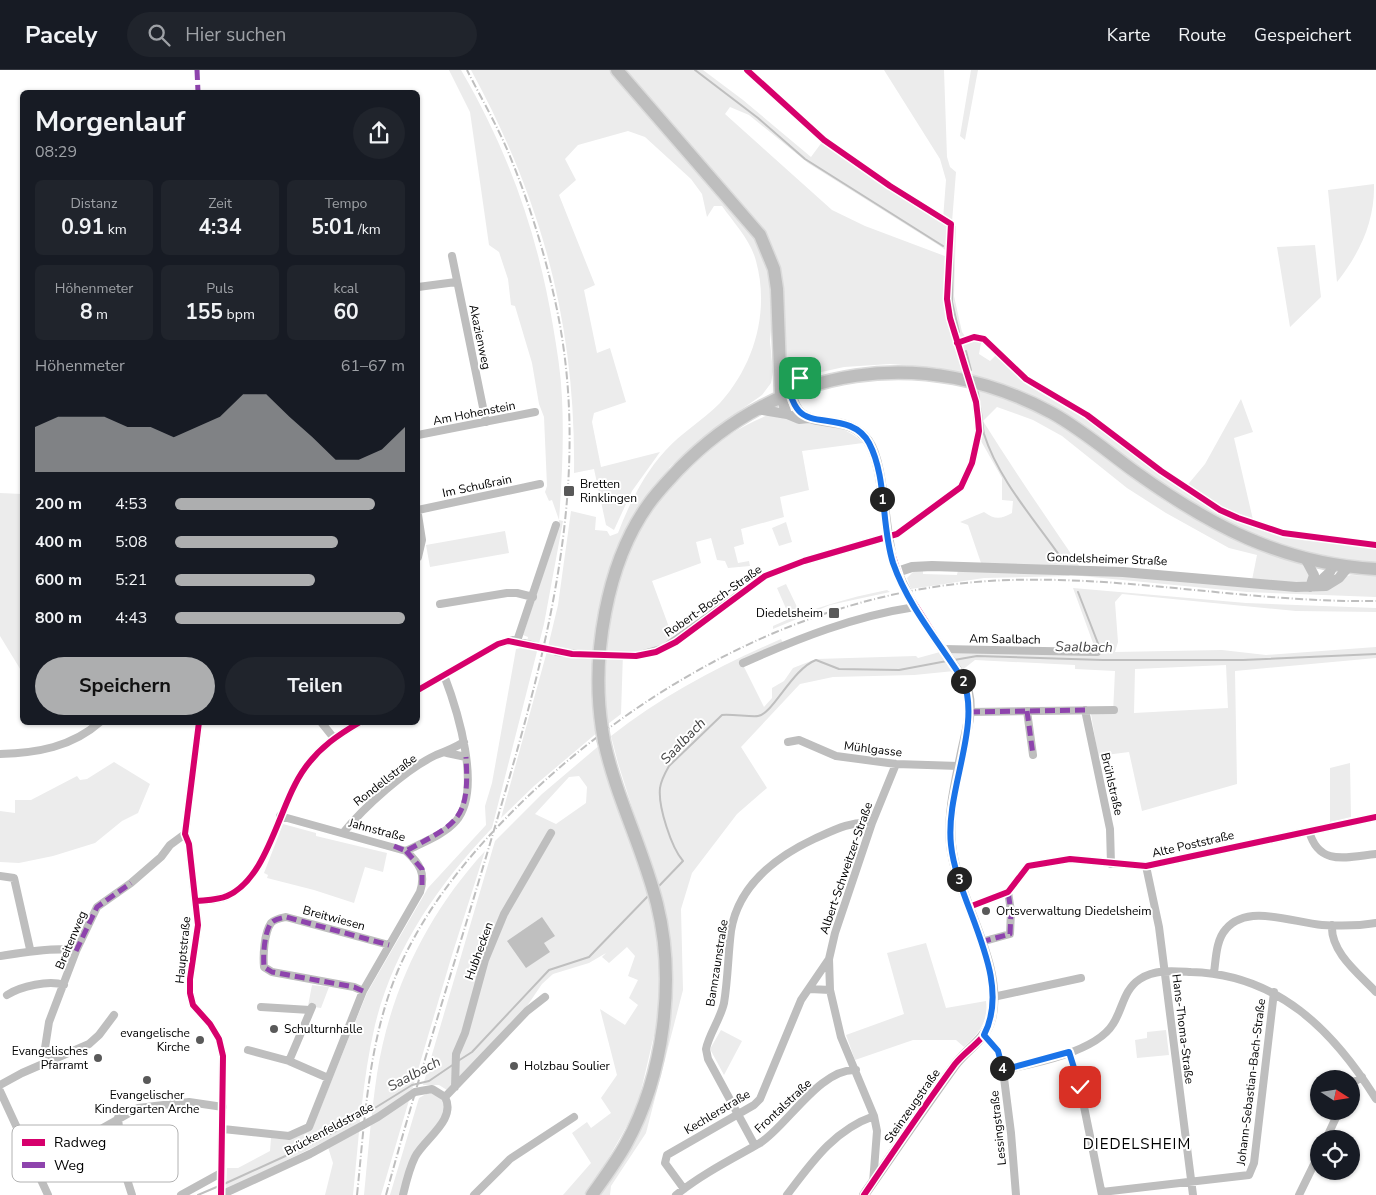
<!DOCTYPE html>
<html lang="de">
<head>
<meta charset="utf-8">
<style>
  body { margin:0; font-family:"Nunito Sans",sans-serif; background:#20242c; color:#f1f3f6; height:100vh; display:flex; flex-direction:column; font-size:19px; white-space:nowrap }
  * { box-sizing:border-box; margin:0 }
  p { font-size:16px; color:#9ea1a6 }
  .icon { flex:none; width:28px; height:28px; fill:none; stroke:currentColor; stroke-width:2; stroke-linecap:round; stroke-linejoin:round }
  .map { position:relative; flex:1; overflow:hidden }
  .sheet { position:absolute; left:20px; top:20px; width:400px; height:635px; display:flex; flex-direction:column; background:#171b24; border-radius:8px; box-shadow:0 1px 4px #0004 }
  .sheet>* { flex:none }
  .needle { width:32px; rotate:102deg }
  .buttons { position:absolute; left:1310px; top:1000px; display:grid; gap:10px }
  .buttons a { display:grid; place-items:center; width:50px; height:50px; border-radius:50%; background:#171b24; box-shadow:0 1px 4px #0004; font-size:25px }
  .pin { position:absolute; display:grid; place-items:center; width:42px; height:42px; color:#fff; margin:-21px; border-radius:10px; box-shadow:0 2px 8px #0006 }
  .km { position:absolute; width:25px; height:25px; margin:-12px; border-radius:50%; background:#222; color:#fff; font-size:14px; line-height:25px; text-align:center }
  .round { display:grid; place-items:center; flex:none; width:52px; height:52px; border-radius:26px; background:#20242c }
  .head { display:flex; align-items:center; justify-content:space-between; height:85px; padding:0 15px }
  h1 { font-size:28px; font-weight:700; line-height:38px }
  .figures { display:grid; grid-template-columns:repeat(3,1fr); gap:8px; height:85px; padding:5px 15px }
  .figures div { display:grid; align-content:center; border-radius:8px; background:#20242c; text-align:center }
  .figures b { font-size:21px; font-weight:700 }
  .figures small { font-size:14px; font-weight:400 }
  .figures p { font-size:14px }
  .chart { height:140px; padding:10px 15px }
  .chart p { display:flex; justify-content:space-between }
  .chart svg { width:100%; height:90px; margin-top:5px; fill:#adaeaf; opacity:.7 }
  .action { display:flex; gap:10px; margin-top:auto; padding:10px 15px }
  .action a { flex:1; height:58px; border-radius:30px; background:#adaeaf; color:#111; font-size:20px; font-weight:700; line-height:58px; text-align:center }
  .action a+a { background:#20242c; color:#f1f3f6 }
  ul { padding:0 15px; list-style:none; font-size:16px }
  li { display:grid; grid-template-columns:80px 60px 1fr; align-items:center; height:38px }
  li i { height:12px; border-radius:6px; background:#adaeaf }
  header { display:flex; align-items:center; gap:30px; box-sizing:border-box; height:70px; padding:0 25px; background:#171b24; border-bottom:1px solid #363941 }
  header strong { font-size:24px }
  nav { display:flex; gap:28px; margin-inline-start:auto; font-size:18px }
  .search { width:350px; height:45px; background:#20242c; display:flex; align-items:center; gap:12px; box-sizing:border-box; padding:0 18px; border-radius:28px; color:#9ea1a6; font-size:19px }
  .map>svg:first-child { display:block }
  .green { fill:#ececec; fill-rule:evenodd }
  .water { fill:#bfbfbf }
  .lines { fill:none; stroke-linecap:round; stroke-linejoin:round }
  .stream { stroke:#bfbfbf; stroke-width:2 }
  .minor-tunnel { stroke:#d9d9d9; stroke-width:8; stroke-dasharray:8 4; stroke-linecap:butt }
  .primary-casing { stroke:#dbdbdb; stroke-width:15 }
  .minor { stroke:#bebebe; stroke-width:8 }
  .tertiary { stroke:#bebebe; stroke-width:10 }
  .primary { stroke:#bebebe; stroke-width:12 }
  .rail { stroke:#bebebe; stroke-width:2; stroke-dasharray:8 2.5 1 2.5; stroke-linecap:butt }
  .primary-bridge-casing { stroke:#dbdbdb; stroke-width:15; stroke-linecap:butt }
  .primary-bridge { stroke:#bebebe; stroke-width:12 }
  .quiet { stroke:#8e44ad; stroke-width:5; stroke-dasharray:10 5; stroke-linecap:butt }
  .cycleway-casing { stroke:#fff; stroke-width:9 }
  .cycleway { stroke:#d6006c; stroke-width:6 }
  .route-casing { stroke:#fff; stroke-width:10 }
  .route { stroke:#1a73e8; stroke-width:6 }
  .poi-dot { fill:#595959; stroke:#fff; stroke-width:2 }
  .labels { text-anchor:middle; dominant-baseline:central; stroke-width:4; stroke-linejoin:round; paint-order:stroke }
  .street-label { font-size:12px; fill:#000; stroke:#fff }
  .poi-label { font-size:12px; fill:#000; stroke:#fff; text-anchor:start }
  .water-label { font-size:14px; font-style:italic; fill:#444; stroke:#fff }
  .quarter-label { font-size:15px; letter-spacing:1px; fill:#000; stroke:#fff }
  .key { fill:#fff; stroke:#b2b2b2; stroke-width:1 }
  .key-label { font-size:14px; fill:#000 }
</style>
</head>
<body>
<header>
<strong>Pacely</strong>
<div class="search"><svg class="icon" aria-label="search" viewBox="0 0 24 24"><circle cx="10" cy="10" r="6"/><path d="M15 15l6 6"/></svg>Hier suchen</div>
<nav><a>Karte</a><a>Route</a><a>Gespeichert</a></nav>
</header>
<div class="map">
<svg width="1376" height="1125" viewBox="0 0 1376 1125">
  <rect width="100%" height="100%" fill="#fff"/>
  <path class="green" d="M449 0H461C508 80 538 165 553 256 557 280 561 304 562 328 564 369 562 409 559 450L563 451 544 554 492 758C438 815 394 878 375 955 362 1010 359 1068 353 1125H325L333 1093 326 1071 226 1120 227 1098H238L270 1081 271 1068 289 1070 312 1059 367 923 428 818 486 755 485 736 492 713 516 579 526 577 528 567 523 565 555 469 559 450 552 430 549 431 545 422 547 416 544 347 539 334 532 293 515 236 511 235 508 209 499 182 489 175 470 42Z
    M471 0H610L744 151 763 181 771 209 773 239 770 271 773 302 771 313 762 325 708 363 670 397 632 450 604 531 594 576 593 605 598 662 534 716 501 748 546 585 558 535 571 441 596 447 595 460 607 461 610 466 618 463C629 434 644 404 665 381 681 363 703 350 720 333 754 295 770 242 756 191 751 171 734 153 722 136H714L707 147 702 124 691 109 645 67 628 61 578 75 565 89 576 110 559 125 595 215 584 220 597 283 610 278 626 332 594 343 592 352 601 397 660 382 632 421 614 460 606 455 594 399 574 403C576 255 542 130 471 0Z
    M621 0H703L743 30 811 87 825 68 943 149 946 110 940 89 884 0H944L947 87 950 97 956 102 952 152V155L956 156 954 226 962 262 969 272 974 270 981 273 979 284 990 291 997 284 1024 310 1087 347 1185 418 1205 394 1241 329 1253 362 1234 368 1254 454 1283 463 1376 475V493L1350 491 1322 486 1263 469 1197 438 1103 371 970 307 940 298 890 294 844 297 808 305 800 304 788 295 785 289 775 193ZM730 37 749 45 808 93 940 176 948 182 950 188 865 156 832 140 725 44Z
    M971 0H978L965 70 960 66Z
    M1374 114C1375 151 1360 183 1337 212L1328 120Z
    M1315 175 1321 227 1290 257 1277 177Z
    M971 316 1041 343 1059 354 1169 434 1258 479 1306 496 1310 500 1308 511 1303 513 1252 510 1257 485 1229 478 1166 443 1127 418 1062 366 1033 350 997 337 983 351C1014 401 1047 448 1080 497L981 493 968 455 960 452 984 442C995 450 1001 449 1012 443L1013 431 1002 430V408L977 364 976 332Z
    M768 345C798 350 844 351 863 373L802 381 809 420 780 427 784 447 741 459 744 474 734 477 738 493 749 491 750 496 728 498 725 491 717 490 711 468 696 472 701 493 652 511 673 568C658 577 642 584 623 583L621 644 608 654C588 526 646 395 768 345Z
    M0 423 22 424V602L0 566Z
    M786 452 792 472 779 476 772 458Z
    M505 461 509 483 430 497 426 475Z
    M923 499V504L957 505 958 500 1069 505 1070 506 984 508 911 519 907 508 913 502Z
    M1071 505 1131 507 1289 521 1351 505 1376 506V527L1247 522Z
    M786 514 798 539 788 543 777 518Z
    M1073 518 1246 533 1376 538V542L1296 541 1122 524 1115 532 1118 572 1115 582 1222 580 1266 585 1376 577V588L1235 601 1237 714 1142 741 1129 682 1098 686 1091 644 1113 643 1115 601 1075 599V595L975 590 961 601 947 582 1097 584ZM1226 595 1228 638 1134 643 1135 599Z
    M887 520 890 522 830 535 773 559V556C809 539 847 528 887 520Z
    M781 569 785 577 743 595 764 637 772 628V618L784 611 793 598 816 589 916 586 918 588 940 582 954 601 914 605 833 607 800 614 741 677 767 718 737 744 692 803 681 839 683 920 646 1063 611 1116 610 1125H597L649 1039 670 879 662 826H660L618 693 611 666C663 625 721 595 781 569Z
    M601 674 650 829 660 880 659 944 637 1038 599 1105 584 1125H563L591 1093 572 1063 587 1052 591 1058 611 1043 601 1028 617 1005 600 939 625 955 638 935 629 928 638 910 628 906 635 886 627 877 609 893 602 887 606 883 589 893 553 904 542 914 525 939 447 1020 439 1015H423L495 771 542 724ZM579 706 587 717 586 733 556 754 535 744 569 707Z
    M114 692 150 714 138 743 122 751 95 773 53 786 19 793 0 792V741L15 743V730H31L77 706 80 710 87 709Z
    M1350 693 1351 747 1330 752V698Z
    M283 754 316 763V766L387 783 383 802 365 797 354 833 314 820 267 808 268 805 264 803Z
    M485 781 452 885 381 1125H364C368 1085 371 1044 377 1004 390 920 428 843 485 781Z
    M926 873 946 938 986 931C989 952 978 964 964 977L956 970H913L855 990 846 965 904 944 887 883Z
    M312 915 329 917 321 938 308 936Z
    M721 960 742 971 724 1005 710 979Z
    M1166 960 1169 985 1137 988 1135 970 1147 968V962Z
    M428 1023H435L445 1032 444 1046 414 1086 400 1125H390L419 1028Z"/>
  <path class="water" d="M542 847 555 866 544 873 550 882 526 898 507 871Z"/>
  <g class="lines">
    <path class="stream" d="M695 0 758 48 805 89 943 176
      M953 183 952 232 959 262
      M966 281 971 300
      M978 322 979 332
      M980 337C982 345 982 355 984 364 999 411 1036 451 1064 492
      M1078 522 1099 576
      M954 590 977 586 1103 590H1243L1376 584
      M658 817 683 791C671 777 658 736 660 718 661 710 665 703 669 696L722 645C732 644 750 647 758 646 773 644 792 599 816 590L839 599 899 600 947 591
      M458 991 472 982 549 900 589 887 649 825
      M224 1114 303 1078 349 1054 412 1015 429 1011 454 994
      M198 1125 219 1116"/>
    <path class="minor-tunnel" d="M532 575 557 582"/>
    <defs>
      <path id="primary" d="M617 0 760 165 774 199 777 219 781 327
        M785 298 795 306 819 313
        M602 659C591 588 606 494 648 435 657 422 668 411 679 399 781 294 924 274 1052 343 1081 359 1108 382 1134 401 1209 455 1282 494 1376 499
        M592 1125C604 1108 616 1092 626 1074 664 1005 676 910 657 834 643 778 616 727 604 671"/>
    </defs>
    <use href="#primary" class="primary-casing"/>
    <path class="minor" d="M452 186 486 352
      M418 217 456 212
      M418 365 535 342
      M418 440 540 414
      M418 445 422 470 418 487
      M440 534 507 523H517L533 527
      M517 571 556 455
      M943 579 1097 582
      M557 582 587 585
      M609 585 636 586 664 578 765 506 804 491 897 464 961 417 972 393 979 361 976 332
      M743 593C799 568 855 546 915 537
      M418 620 498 574 513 570 532 575
      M1085 640 1110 759 1111 794
      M1027 641 1033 685
      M970 642 1114 640
      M199 652 185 764 189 774 198 855 190 909V923L193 935 210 954 219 969 223 986 221 1125
      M321 652 333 667
      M788 672 799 670 836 686 896 694 959 696
      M447 683 466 687
      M0 684C37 683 72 677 100 652
      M280 746 406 781C421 773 444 765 456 751 483 720 457 639 444 605
      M1309 761C1319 797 1347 787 1376 784
      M343 763C364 737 406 699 436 685 447 681 454 678 464 672
      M1146 796 1159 857 1193 1125
      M0 806 14 808 30 879
      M197 831C207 830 218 830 227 826 269 808 279 733 305 698 320 677 338 665 360 652
      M969 837 1008 822 1028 796 1070 789 1146 796 1376 747
      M1332 855C1330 882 1359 904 1376 922
      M981 872 1010 864 1011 841 1008 822
      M0 886C19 883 58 876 76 881
      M1214 903C1216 888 1216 870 1226 859 1248 833 1294 853 1322 855 1340 856 1359 856 1376 853
      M810 919 830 920
      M363 921 354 917 272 902 264 897C263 886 264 863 271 853 275 849 281 848 286 847L389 875
      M7 925C21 916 49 910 64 915
      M993 927 1081 908
      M261 937 310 940
      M312 937 289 991 328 1008
      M984 965 998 981 1003 1000 1011 1063 1016 1125
      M248 980 289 991
      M1069 982 1080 1017 1102 1125
      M46 991 45 978 49 952 76 881 97 837 131 813 161 787 170 775 185 764
      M1003 1000C1033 994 1096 982 1113 954 1123 939 1123 920 1140 909 1156 899 1173 901 1191 902 1277 904 1333 960 1376 1029
      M1351 1014 1362 1007
      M0 1015 22 1003 89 974 99 965 114 945
      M455 1017 456 984 465 963 485 890 504 844 551 763
      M0 1021 48 1125
      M445 1027 527 941 545 927
      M118 1048 123 1097 132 1125
      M223 1059 289 1066 309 1057 363 921 420 822C426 803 420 794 406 781
      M1326 1069 1339 1041
      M754 1074 708 989 706 979C709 964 720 950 724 933 728 909 728 885 731 861 738 816 776 787 814 769 834 760 850 751 872 753
      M34 1097 138 1038 189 1032 223 1037
      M873 1113 877 1061 874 1046 841 967 830 920 829 889 835 863 872 753 896 694
      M684 1119 665 1093 667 1085 754 1035 760 1029 801 930 829 889
      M1102 1122 1249 1105 1254 1093 1274 922
      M181 1125 221 1103
      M221 1125 310 1084 378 1047 415 1022 432 1019 445 1027C457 1050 424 1069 415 1087 409 1099 406 1112 403 1125
      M474 1125 510 1089 574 1047
      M676 1125C702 1104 732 1089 760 1073 787 1056 820 998 856 1000
      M787 1125C812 1092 834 1060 874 1046
      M1299 1125 1319 1084"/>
    <path class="tertiary" d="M791 323C793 330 795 338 801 343 819 358 849 344 868 371 885 395 883 461 894 494 906 527 928 557 947 586 955 597 964 609 968 622 973 642 966 662 962 682 956 712 948 742 951 774 956 828 1005 895 991 949 986 969 967 979 955 995 924 1038 894 1082 864 1125
      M781 327 787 344 799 349 809 348
      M756 339 787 344
      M1305 488 1314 505 1310 517
      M897 502 912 497 932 496 1123 502 1296 517 1326 516 1339 508 1348 497
      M1315 516 1330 502 1334 494"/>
    <use href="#primary" class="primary"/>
    <path class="rail" d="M357 1125C365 1049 368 970 399 898 428 833 473 780 524 730 649 610 813 522 989 511 1118 503 1246 533 1376 531
      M386 1125C421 997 462 870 499 743 548 577 593 408 556 235 545 184 529 132 509 84 497 55 481 28 467 0"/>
    <defs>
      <path id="primary-bridge" d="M602 659 604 671"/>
    </defs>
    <use href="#primary-bridge" class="primary-bridge-casing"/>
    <use href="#primary-bridge" class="primary-bridge"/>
    <path class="quiet" d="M197 0 198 22
      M1027 641 1033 685
      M970 642 1085 640
      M394 776 406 781C457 753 470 751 466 687
      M406 781 422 799V815
      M981 872 1010 864 1011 841 1008 822
      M76 881 97 837 131 813
      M363 921 354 917 272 902 264 897C263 886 264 863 271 853 275 849 281 848 286 847L389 875"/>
    <defs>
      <path id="cycleway" d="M957 273 974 267 984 269 1026 309 1087 345 1161 401 1220 440 1238 448 1283 463 1376 475
        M418 620 498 574 508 571 572 584 636 586 656 582 676 572 765 506 804 491 897 464 961 417 972 393 979 361 978 349 976 332 950 248 947 229 951 154 890 116 824 70 747 0
        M199 652 185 764 189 774 198 855 190 909V923L193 935 210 954 219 969 223 986 221 1125
        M197 831C207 830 218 830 227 826 269 808 279 733 305 698 320 677 338 665 360 652
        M969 837 1008 822 1028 796 1070 789 1146 796 1376 747
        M864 1125C894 1081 924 1036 955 994 966 980 984 971 990 954 997 934 992 910 986 891 974 846 949 802 950 756 952 709 981 654 963 610L902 514 887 468"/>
    </defs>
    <use href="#cycleway" class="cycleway-casing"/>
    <use href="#cycleway" class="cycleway"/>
  </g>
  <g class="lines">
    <defs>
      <path id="route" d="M800 308 785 298C788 311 789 330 799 341 813 357 853 343 869 373 887 407 881 455 893 493 908 536 939 572 963 610 982 656 945 721 951 775 957 834 1014 907 984 965L998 981 1003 1000 1069 982 1080 1017"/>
    </defs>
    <use href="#route" class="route-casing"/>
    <use href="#route" class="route"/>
  </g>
  <g class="poi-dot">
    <rect x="563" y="415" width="12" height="12" rx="2.5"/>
    <rect x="828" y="537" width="12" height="12" rx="2.5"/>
    <circle cx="986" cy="841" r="5"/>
    <circle cx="274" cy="959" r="5"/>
    <circle cx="200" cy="970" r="5"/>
    <circle cx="98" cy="988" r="5"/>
    <circle cx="514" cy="996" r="5"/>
    <circle cx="147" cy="1010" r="5"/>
  </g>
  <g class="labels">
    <g class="street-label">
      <text transform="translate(480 267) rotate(78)">Akazienweg</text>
      <text transform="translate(474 343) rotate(-11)">Am Hohenstein</text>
      <text transform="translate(477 416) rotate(-12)">Im Schußrain</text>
      <text transform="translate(1107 489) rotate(2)">Gondelsheimer Straße</text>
      <text transform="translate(713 531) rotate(-35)">Robert-Bosch-Straße</text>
      <text transform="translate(1005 569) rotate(1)">Am Saalbach</text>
      <text transform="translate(873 679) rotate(7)">Mühlgasse</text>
      <text transform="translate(385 710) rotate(-38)">Rondellstraße</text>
      <text transform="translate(1112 714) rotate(77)">Brühlstraße</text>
      <text transform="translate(377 760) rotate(15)">Jahnstraße</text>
      <text transform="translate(1193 774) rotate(-13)">Alte Poststraße</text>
      <text transform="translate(846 798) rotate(-71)">Albert-Schweitzer-Straße</text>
      <text transform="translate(334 848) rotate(15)">Breitwiesen</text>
      <text transform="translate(71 870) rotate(-67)">Breitenweg</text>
      <text transform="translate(183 880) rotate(-84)">Hauptstraße</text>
      <text transform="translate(479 881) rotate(-70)">Hubhecken</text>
      <text transform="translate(717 893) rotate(-81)">Bannzaunstraße</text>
      <text transform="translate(1183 959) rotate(83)">Hans-Thoma-Straße</text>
      <text transform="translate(1251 1012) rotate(-83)">Johann-Sebastian-Bach-Straße</text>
      <text transform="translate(783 1036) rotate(-43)">Frontalstraße</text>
      <text transform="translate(912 1036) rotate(-55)">Steinzeugstraße</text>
      <text transform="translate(717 1042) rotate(-31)">Kechlerstraße</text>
      <text transform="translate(998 1058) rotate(-96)">Lessingstraße</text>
      <text transform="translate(329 1059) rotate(-28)">Brückenfeldstraße</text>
    </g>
    <g class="poi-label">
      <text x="580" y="414">Bretten<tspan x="580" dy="14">Rinklingen</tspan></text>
      <text x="823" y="543" text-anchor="end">Diedelsheim</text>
      <text x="996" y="841">Ortsverwaltung Diedelsheim</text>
      <text x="284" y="959">Schulturnhalle</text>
      <text x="190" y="963" text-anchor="end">evangelische<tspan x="190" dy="14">Kirche</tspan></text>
      <text x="88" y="981" text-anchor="end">Evangelisches<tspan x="88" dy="14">Pfarramt</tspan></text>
      <text x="524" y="996">Holzbau Soulier</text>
      <text x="147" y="1025" text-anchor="middle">Evangelischer<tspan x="147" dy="14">Kindergarten Arche</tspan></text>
    </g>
    <g class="water-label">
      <text transform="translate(1084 577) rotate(1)">Saalbach</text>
      <text transform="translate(683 671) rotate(-46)">Saalbach</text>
      <text transform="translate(414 1004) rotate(-28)">Saalbach</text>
    </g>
    <g class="quarter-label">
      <text x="1137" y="1074">DIEDELSHEIM</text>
    </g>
  </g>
  <rect x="12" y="1055" width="166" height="57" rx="8" class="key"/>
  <rect x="22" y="1069" width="23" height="7" fill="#d6006c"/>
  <rect x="22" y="1092" width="23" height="6" fill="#8e44ad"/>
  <g class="key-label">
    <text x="54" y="1077">Radweg</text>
    <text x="54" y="1100">Weg</text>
  </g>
</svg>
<div class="buttons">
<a><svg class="needle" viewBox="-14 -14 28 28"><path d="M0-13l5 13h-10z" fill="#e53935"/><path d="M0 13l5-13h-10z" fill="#9ea1a6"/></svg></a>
<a><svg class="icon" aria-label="locate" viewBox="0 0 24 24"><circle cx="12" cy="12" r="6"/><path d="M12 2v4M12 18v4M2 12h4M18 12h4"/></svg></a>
</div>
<div class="pin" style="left:800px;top:308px;background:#1e9e55"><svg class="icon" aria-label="arrive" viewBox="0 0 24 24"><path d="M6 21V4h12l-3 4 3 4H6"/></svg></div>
<div class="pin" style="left:1080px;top:1017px;background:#d93025"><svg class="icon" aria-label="check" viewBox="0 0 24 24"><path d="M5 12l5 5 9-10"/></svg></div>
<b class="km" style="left:882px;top:429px">1</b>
<b class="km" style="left:963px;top:611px">2</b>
<b class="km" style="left:959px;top:809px">3</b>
<b class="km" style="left:1002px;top:998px">4</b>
<section class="sheet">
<div class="head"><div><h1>Morgenlauf</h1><p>08:29</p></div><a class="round"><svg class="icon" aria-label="share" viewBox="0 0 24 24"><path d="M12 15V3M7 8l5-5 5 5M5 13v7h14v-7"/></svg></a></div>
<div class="figures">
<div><p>Distanz</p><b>0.91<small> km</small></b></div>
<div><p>Zeit</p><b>4:34</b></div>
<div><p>Tempo</p><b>5:01<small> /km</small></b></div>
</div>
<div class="figures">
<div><p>Höhenmeter</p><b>8<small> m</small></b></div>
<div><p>Puls</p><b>155<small> bpm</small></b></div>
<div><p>kcal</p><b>60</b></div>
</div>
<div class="chart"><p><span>Höhenmeter</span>61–67 m</p>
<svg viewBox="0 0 160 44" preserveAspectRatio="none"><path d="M0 44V22L10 17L20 17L30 17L40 22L50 22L60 27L70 22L80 17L90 6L100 6L110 17L120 27L130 38L140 38L150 33L160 22V44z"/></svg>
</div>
<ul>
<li><b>200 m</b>4:53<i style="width:87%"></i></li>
<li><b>400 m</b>5:08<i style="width:71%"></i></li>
<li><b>600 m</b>5:21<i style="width:61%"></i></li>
<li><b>800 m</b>4:43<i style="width:100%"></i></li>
</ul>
<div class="action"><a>Speichern</a><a>Teilen</a></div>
</section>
</div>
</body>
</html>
